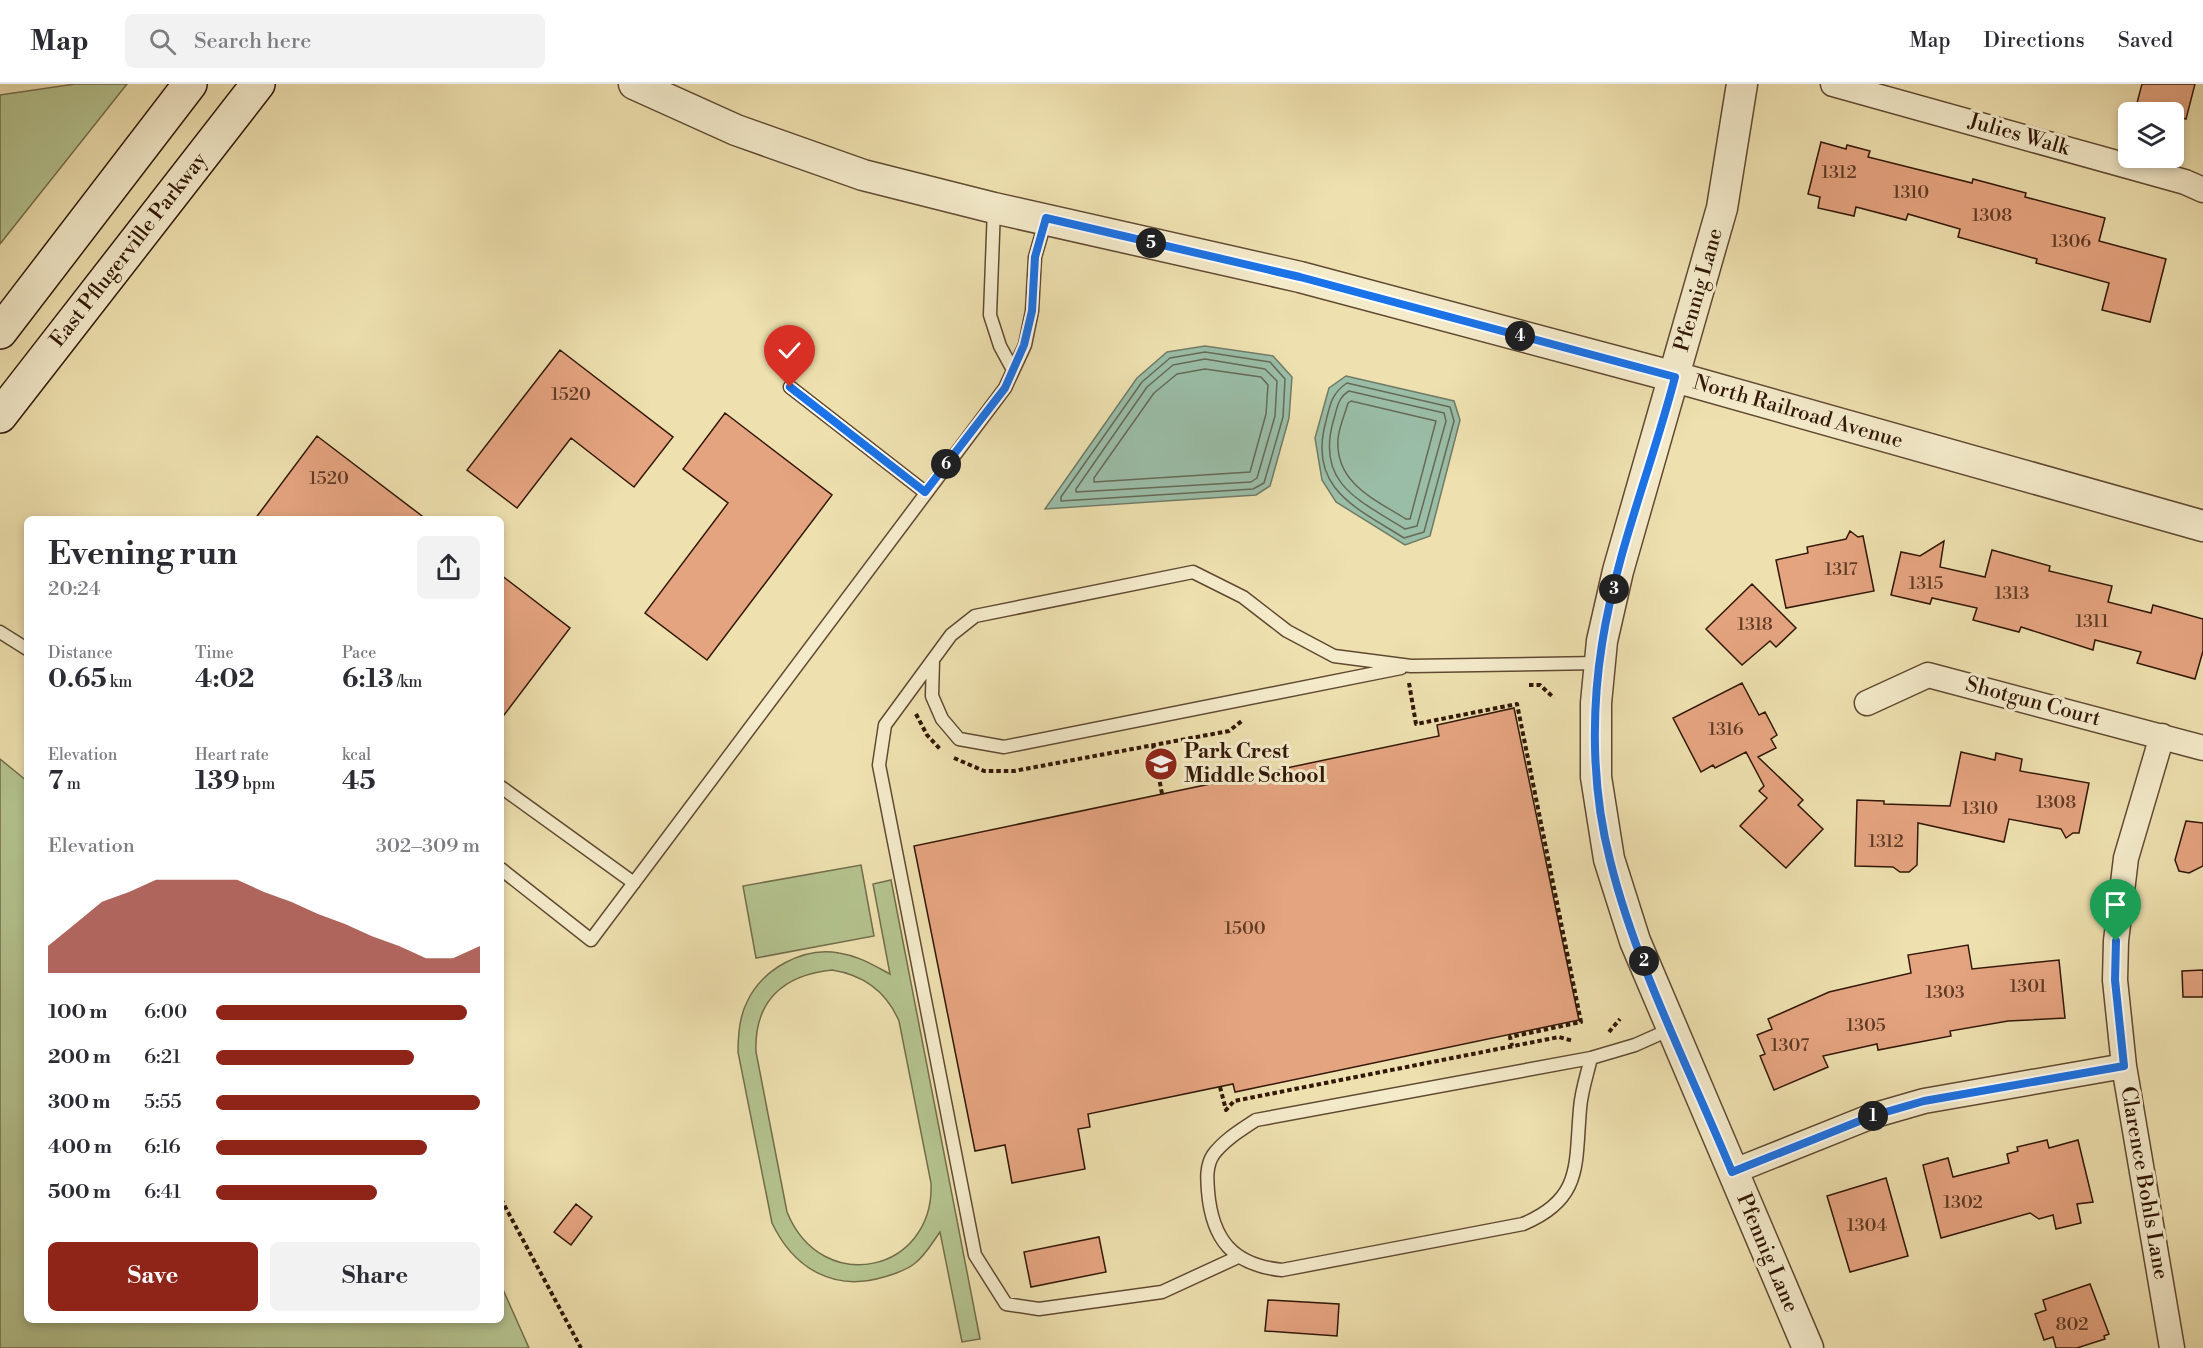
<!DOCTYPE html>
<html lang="en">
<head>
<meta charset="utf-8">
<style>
  body { margin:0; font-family:"Libre Bodoni",serif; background:#f2f2f3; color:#2b2b33; height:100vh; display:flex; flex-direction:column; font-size:22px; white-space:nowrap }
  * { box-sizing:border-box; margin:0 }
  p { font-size:20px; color:#7c7c81 }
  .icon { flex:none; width:33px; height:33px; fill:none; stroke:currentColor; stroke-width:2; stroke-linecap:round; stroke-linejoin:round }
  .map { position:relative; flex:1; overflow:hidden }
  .drawer { position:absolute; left:24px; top:432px; width:480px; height:807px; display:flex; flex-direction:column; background:#fff; border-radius:9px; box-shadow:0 3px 9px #0003 }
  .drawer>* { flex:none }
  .buttons { position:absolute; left:2118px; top:18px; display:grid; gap:12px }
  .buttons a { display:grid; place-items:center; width:66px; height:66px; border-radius:9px; background:#fff; box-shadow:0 3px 9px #0003; font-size:30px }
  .pin { position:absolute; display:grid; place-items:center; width:51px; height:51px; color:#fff; margin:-62px -26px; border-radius:50% 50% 50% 0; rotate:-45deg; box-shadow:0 0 6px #0007 }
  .pin .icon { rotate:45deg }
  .km { position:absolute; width:30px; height:30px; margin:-15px; border-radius:50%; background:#222; color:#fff; font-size:16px; line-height:30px; text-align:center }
  .round { display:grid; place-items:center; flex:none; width:63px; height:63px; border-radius:9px; background:#f2f2f3 }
  .overview { display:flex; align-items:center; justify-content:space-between; height:102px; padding:0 24px }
  h1 { font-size:33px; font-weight:700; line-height:45px }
  .metrics { display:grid; grid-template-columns:repeat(3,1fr); gap:9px; height:102px; padding:6px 24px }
  .metrics div { display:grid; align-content:center }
  .metrics b { font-size:26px; font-weight:700 }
  .metrics small { font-size:16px; font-weight:400 }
  .metrics p { font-size:16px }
  .chart { height:168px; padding:12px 24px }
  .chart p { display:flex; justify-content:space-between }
  .chart svg { width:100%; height:108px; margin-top:6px; fill:#8f2418; opacity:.7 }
  .primary-button { display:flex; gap:12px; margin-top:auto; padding:12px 24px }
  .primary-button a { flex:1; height:69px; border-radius:9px; background:#8f2418; color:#fff; font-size:24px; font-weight:700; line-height:69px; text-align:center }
  .primary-button a+a { background:#f2f2f3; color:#2b2b33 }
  ul { padding:0 24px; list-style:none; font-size:20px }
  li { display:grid; grid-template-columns:96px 72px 1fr; align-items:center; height:45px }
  li i { height:15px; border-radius:8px; background:#8f2418 }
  header { display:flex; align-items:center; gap:36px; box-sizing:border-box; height:84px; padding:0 30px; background:#fff; border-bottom:2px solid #e1e1e2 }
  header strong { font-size:28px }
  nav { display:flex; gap:33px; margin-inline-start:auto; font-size:21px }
  .search { width:420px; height:54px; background:#f2f2f3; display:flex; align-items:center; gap:15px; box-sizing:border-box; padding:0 21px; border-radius:9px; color:#7c7c81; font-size:22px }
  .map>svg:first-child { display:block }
  .green { fill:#b4c38f; stroke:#736d4b; stroke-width:1.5; fill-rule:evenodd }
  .water { fill:#9abda7; stroke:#707b67; stroke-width:1.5 }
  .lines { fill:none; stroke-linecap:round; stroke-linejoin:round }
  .shore { stroke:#666a57; stroke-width:1.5 }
  .building { fill:#e5a480; stroke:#321707; stroke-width:1.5 }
  .service-casing { stroke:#614931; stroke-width:15 }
  .minor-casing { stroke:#614931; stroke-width:27 }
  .tertiary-casing { stroke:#614931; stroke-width:33 }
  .secondary-casing { stroke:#321707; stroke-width:36 }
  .path { stroke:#321707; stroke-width:4; stroke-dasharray:4.5 3; stroke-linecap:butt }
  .service { stroke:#f4ebcb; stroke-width:12 }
  .minor { stroke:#f4ebcb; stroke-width:24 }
  .tertiary { stroke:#f4ebcb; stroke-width:30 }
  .secondary { stroke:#f4ebcb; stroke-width:33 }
  .route-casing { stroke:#fff; stroke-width:12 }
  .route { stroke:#1a73e8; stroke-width:8 }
  .labels { text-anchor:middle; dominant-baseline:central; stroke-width:6; stroke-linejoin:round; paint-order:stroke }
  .number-label { font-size:18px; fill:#5f3a25 }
  .street-label { font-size:21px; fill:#321707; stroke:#f4ebcb }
  .poi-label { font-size:21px; font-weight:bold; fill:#321707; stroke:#f4ebcb; text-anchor:start }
</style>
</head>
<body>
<header>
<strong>Map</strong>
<div class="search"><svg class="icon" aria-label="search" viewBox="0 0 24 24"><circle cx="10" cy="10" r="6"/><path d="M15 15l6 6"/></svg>Search here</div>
<nav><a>Map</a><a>Directions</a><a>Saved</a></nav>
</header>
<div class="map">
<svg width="2203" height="1264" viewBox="0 0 2203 1264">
  <rect width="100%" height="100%" fill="#eee0af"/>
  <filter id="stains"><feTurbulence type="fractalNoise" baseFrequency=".00333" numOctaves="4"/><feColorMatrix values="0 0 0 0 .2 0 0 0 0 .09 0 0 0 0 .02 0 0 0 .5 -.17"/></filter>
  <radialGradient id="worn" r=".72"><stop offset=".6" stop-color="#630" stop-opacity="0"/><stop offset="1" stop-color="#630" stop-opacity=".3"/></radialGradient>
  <path class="green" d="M75 0H127L0 160V11Z
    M0 675 27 697V1236H501V1201L529 1264H0Z
    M861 781 874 852 756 874 743 802Z
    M891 796 980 1255 962 1258 940 1148C932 1159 925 1172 914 1180 905 1187 894 1190 884 1193 834 1208 794 1185 772 1139L738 968C738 951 739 933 747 918 762 885 804 862 839 869 859 872 873 881 890 890L873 800ZM832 886C864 891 886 907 899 937L931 1099C935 1188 822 1214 787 1128L756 968C754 917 783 891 832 886Z"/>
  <path class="water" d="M1205 262 1273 272 1292 293 1289 334 1270 402 1256 411 1045 425 1137 294 1167 268Z
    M1346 292 1454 317 1460 336 1430 452 1405 461 1336 418 1322 396 1315 354 1329 304Z"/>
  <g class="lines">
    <path class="shore" d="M1205 268 1270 278 1285 295 1283 333 1264 399 1253 405 1061 417V413L1142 298 1170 274Z
      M1205 275 1265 285 1277 297 1275 332 1257 394 1251 398 1076 408V405L1147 303 1173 281Z
      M1205 285 1261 293 1268 301 1266 330 1250 388 1094 398V394L1154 309 1177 290Z
      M1347 299 1450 323 1454 337 1424 448 1404 454C1357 424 1307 405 1326 337 1330 320 1332 309 1347 299Z
      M1349 307 1444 329 1446 337 1417 442 1405 445C1361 417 1316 401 1333 338 1337 326 1337 314 1349 307Z
      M1351 317 1436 337 1410 435H1406C1374 415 1335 399 1338 355 1339 343 1345 330 1348 319Z"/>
  </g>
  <path class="building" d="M2142 0H2195L2186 35 2174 32V28H2157L2158 25 2137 19Z
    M1821 58 1846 65 1847 61 1870 67 1868 73 1972 99 1973 95 2026 109 2025 113 2105 134 2099 157 2166 175 2150 238 2102 226 2109 199 2036 179 2037 175 1958 153 1960 145 1908 130 1906 136 1856 123 1854 132 1818 124 1820 113 1808 110Z
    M560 266 673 353 634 403 571 354 517 424 467 386Z
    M725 329 832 411 707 576 645 529 728 419 683 385Z
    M317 352 426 435H255Z
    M1850 447 1858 453 1863 452 1874 507 1786 524 1776 476 1808 469 1807 463 1846 455Z
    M1944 457 1940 483 1985 493 1992 466 2050 482 2049 487 2112 502 2108 518 2151 529 2153 521 2203 535V567L2195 595 2137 579 2141 568 2095 556 2093 566 2021 543 2019 548 1973 536 1977 524 1932 514 1930 520 1891 511 1901 468 1920 472Z
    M501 491 570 544 501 635Z
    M1752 500 1796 544 1776 563 1770 557 1742 581 1706 545Z
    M1742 599 1759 631 1765 628 1777 651 1771 655 1776 664 1758 673 1803 716 1798 721 1823 745 1786 784 1740 742 1767 714 1759 707 1764 702 1746 668 1715 684 1713 681 1701 688 1673 634Z
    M1514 624 1579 936 1235 1008 1233 1000 1088 1030 1090 1043 1078 1045 1085 1085 1012 1099 1005 1061 975 1067 914 762 1439 652 1437 641Z
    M1961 668 1995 676 1996 669 2022 675 2020 687 2089 699 2079 749H2073L2066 754 2061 745 2009 735 2004 758 1918 739 1917 781 1909 788H1900L1893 783 1855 782 1857 716 1884 717V720L1950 722Z
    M2186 737 2203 739V782L2189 789 2179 787 2175 776Z
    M1968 861 1972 885 2059 876 2065 934 2008 937 1950 947 1951 952 1878 966 1877 960 1823 972 1828 983 1774 1006 1760 972 1765 970 1757 951 1772 945 1768 935 1829 908 1911 889 1908 871Z
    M2203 886V913H2183L2182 887Z
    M2047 1056 2049 1064 2078 1056 2093 1118 2077 1120 2081 1139 2056 1145 2053 1131 2039 1135 2030 1129 1941 1154 1923 1081 1948 1074 1953 1093 2009 1079 2007 1070 2018 1067 2017 1063Z
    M1886 1094 1908 1172 1850 1188 1827 1112Z
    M576 1120 592 1133 571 1161 554 1148Z
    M1099 1153 1106 1188 1031 1203 1024 1168Z
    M2090 1200 2109 1250 2104 1252 2105 1255 2077 1264H2056L2053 1253 2044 1256 2035 1230 2046 1226 2043 1216Z
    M1268 1216 1339 1220 1337 1252 1265 1247Z"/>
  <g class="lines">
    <defs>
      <path id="service" d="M994 124 990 231 1000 262 1013 286
        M790 303 925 408
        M0 548 27 565
        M933 576 932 612 942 635 959 655 1004 663 1401 584
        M501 703 634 799
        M501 785 591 856 1005 304 1025 261 1032 227 1035 173 1046 135
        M1591 974C1587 991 1581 1008 1580 1025 1575 1080 1583 1115 1523 1140L1282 1186C1233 1181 1212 1156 1208 1107 1207 1095 1206 1082 1213 1071 1224 1056 1241 1046 1256 1036L1591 974 1635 961 1671 945
        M1238 1173 1162 1208 1039 1225 1006 1220 975 1171 879 681 885 641 951 551 975 532 1193 488 1243 513 1287 547 1334 572 1411 582 1599 579"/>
      <path id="minor" d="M1833 0 2185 98 2203 106
        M1867 619 1928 591 2203 664
        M2162 652 2126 774 2116 857 2115 896 2124 982 2172 1264
        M1732 1088 1872 1032 1924 1017 2124 982"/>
      <path id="tertiary" d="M634 0 736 46 863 91 994 124 1300 193 1675 293 2203 442
        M1742 0 1722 124 1618 487 1602 557 1596 619V693L1609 775 1635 857 1808 1264"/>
      <path id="secondary" d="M0 248 190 0
        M0 332 258 0"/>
    </defs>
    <use href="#service" class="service-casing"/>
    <use href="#minor" class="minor-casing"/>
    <use href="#tertiary" class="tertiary-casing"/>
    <use href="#secondary" class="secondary-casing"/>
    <path class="path" d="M1409 599 1416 640 1517 620 1581 938 1510 953 1512 962
      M1529 601H1540L1554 614
      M916 630 927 651 940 665
      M1153 661 1162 710
      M954 674 984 687H1014L1229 647 1243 636
      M1609 948 1620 935
      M1220 1003 1226 1026 1234 1017 1559 953 1573 957
      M501 1115 581 1264"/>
    <use href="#service" class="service"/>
    <use href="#minor" class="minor"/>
    <use href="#tertiary" class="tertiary"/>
    <use href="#secondary" class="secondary"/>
  </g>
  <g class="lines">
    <defs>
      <path id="route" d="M790 303 925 408 1005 304 1024 261 1032 227 1035 173 1046 134 1300 193 1675 293C1652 382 1616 469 1602 560 1591 630 1592 706 1610 776 1636 882 1690 986 1732 1088L1872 1032 1924 1017 2124 982 2115 896 2116 857"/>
    </defs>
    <use href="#route" class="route-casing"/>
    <use href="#route" class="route"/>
  </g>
  <defs>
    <symbol id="school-disc" viewBox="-11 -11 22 22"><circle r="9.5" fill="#8f2418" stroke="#f4ebcb"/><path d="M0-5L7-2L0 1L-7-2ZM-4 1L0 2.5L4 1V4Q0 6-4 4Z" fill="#fff"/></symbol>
  </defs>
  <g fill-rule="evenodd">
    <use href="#school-disc" x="1142" y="661" width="38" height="38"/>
  </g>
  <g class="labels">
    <g class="number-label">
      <text x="1839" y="88">1312</text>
      <text x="1911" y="108">1310</text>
      <text x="1992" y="131">1308</text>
      <text x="2071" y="157">1306</text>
      <text x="571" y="310">1520</text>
      <text x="329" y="394">1520</text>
      <text x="1841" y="485">1317</text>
      <text x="1926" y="499">1315</text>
      <text x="2012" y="509">1313</text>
      <text x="2092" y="537">1311</text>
      <text x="1755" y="540">1318</text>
      <text x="1726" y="645">1316</text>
      <text x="2056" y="718">1308</text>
      <text x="1980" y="724">1310</text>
      <text x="1886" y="757">1312</text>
      <text x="1245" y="844">1500</text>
      <text x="2028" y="902">1301</text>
      <text x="1945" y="908">1303</text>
      <text x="1866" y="941">1305</text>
      <text x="1790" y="961">1307</text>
      <text x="1963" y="1118">1302</text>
      <text x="1867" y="1141">1304</text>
      <text x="2072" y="1240">802</text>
    </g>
    <g class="street-label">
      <text transform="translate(2019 51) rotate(16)">Julies Walk</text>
      <text transform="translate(129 166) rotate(-52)">East Pflugerville Parkway</text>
      <text transform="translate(1699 206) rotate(-74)">Pfennig Lane</text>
      <text transform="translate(1798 328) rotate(16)">North Railroad Avenue</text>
      <text transform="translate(2033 618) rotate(15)">Shotgun Court</text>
      <text transform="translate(2144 1099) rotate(80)">Clarence Bohls Lane</text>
      <text transform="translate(1767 1169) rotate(67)">Pfennig Lane</text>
    </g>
    <g class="poi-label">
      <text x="1184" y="668">Park Crest<tspan x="1184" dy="24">Middle School</tspan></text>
    </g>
  </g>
  <rect width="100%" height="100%" filter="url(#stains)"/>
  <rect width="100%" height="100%" fill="url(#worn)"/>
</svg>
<div class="buttons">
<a><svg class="icon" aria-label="layers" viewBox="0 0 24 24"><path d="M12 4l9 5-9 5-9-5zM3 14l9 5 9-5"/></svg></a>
</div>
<div class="pin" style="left:2116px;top:857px;background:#1e9e55"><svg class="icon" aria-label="arrive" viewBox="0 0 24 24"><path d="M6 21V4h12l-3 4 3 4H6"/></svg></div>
<div class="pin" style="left:790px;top:303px;background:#d93025"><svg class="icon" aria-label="check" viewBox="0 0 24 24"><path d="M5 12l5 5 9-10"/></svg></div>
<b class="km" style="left:1873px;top:1032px">1</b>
<b class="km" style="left:1644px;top:877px">2</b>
<b class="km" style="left:1614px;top:505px">3</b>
<b class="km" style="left:1520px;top:252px">4</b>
<b class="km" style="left:1151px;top:159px">5</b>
<b class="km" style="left:946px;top:380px">6</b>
<section class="drawer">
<div class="overview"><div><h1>Evening run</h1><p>20:24</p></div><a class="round"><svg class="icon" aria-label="share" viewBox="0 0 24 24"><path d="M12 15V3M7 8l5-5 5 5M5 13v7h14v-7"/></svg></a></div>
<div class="metrics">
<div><p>Distance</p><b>0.65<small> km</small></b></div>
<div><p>Time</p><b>4:02</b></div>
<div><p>Pace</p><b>6:13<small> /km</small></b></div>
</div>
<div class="metrics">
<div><p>Elevation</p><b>7<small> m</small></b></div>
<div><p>Heart rate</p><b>139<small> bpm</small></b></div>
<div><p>kcal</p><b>45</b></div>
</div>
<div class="chart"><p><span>Elevation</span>302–309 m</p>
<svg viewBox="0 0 160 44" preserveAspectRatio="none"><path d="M0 44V33L10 24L20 15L30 11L40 6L50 6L60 6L70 6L80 11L90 15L100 20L110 24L120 29L130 33L140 38L150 38L160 33V44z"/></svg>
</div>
<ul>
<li><b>100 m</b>6:00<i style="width:95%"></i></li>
<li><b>200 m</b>6:21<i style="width:75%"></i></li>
<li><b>300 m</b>5:55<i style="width:100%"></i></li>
<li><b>400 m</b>6:16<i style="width:80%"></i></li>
<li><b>500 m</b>6:41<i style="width:61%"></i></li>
</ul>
<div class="primary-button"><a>Save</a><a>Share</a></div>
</section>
</div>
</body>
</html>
